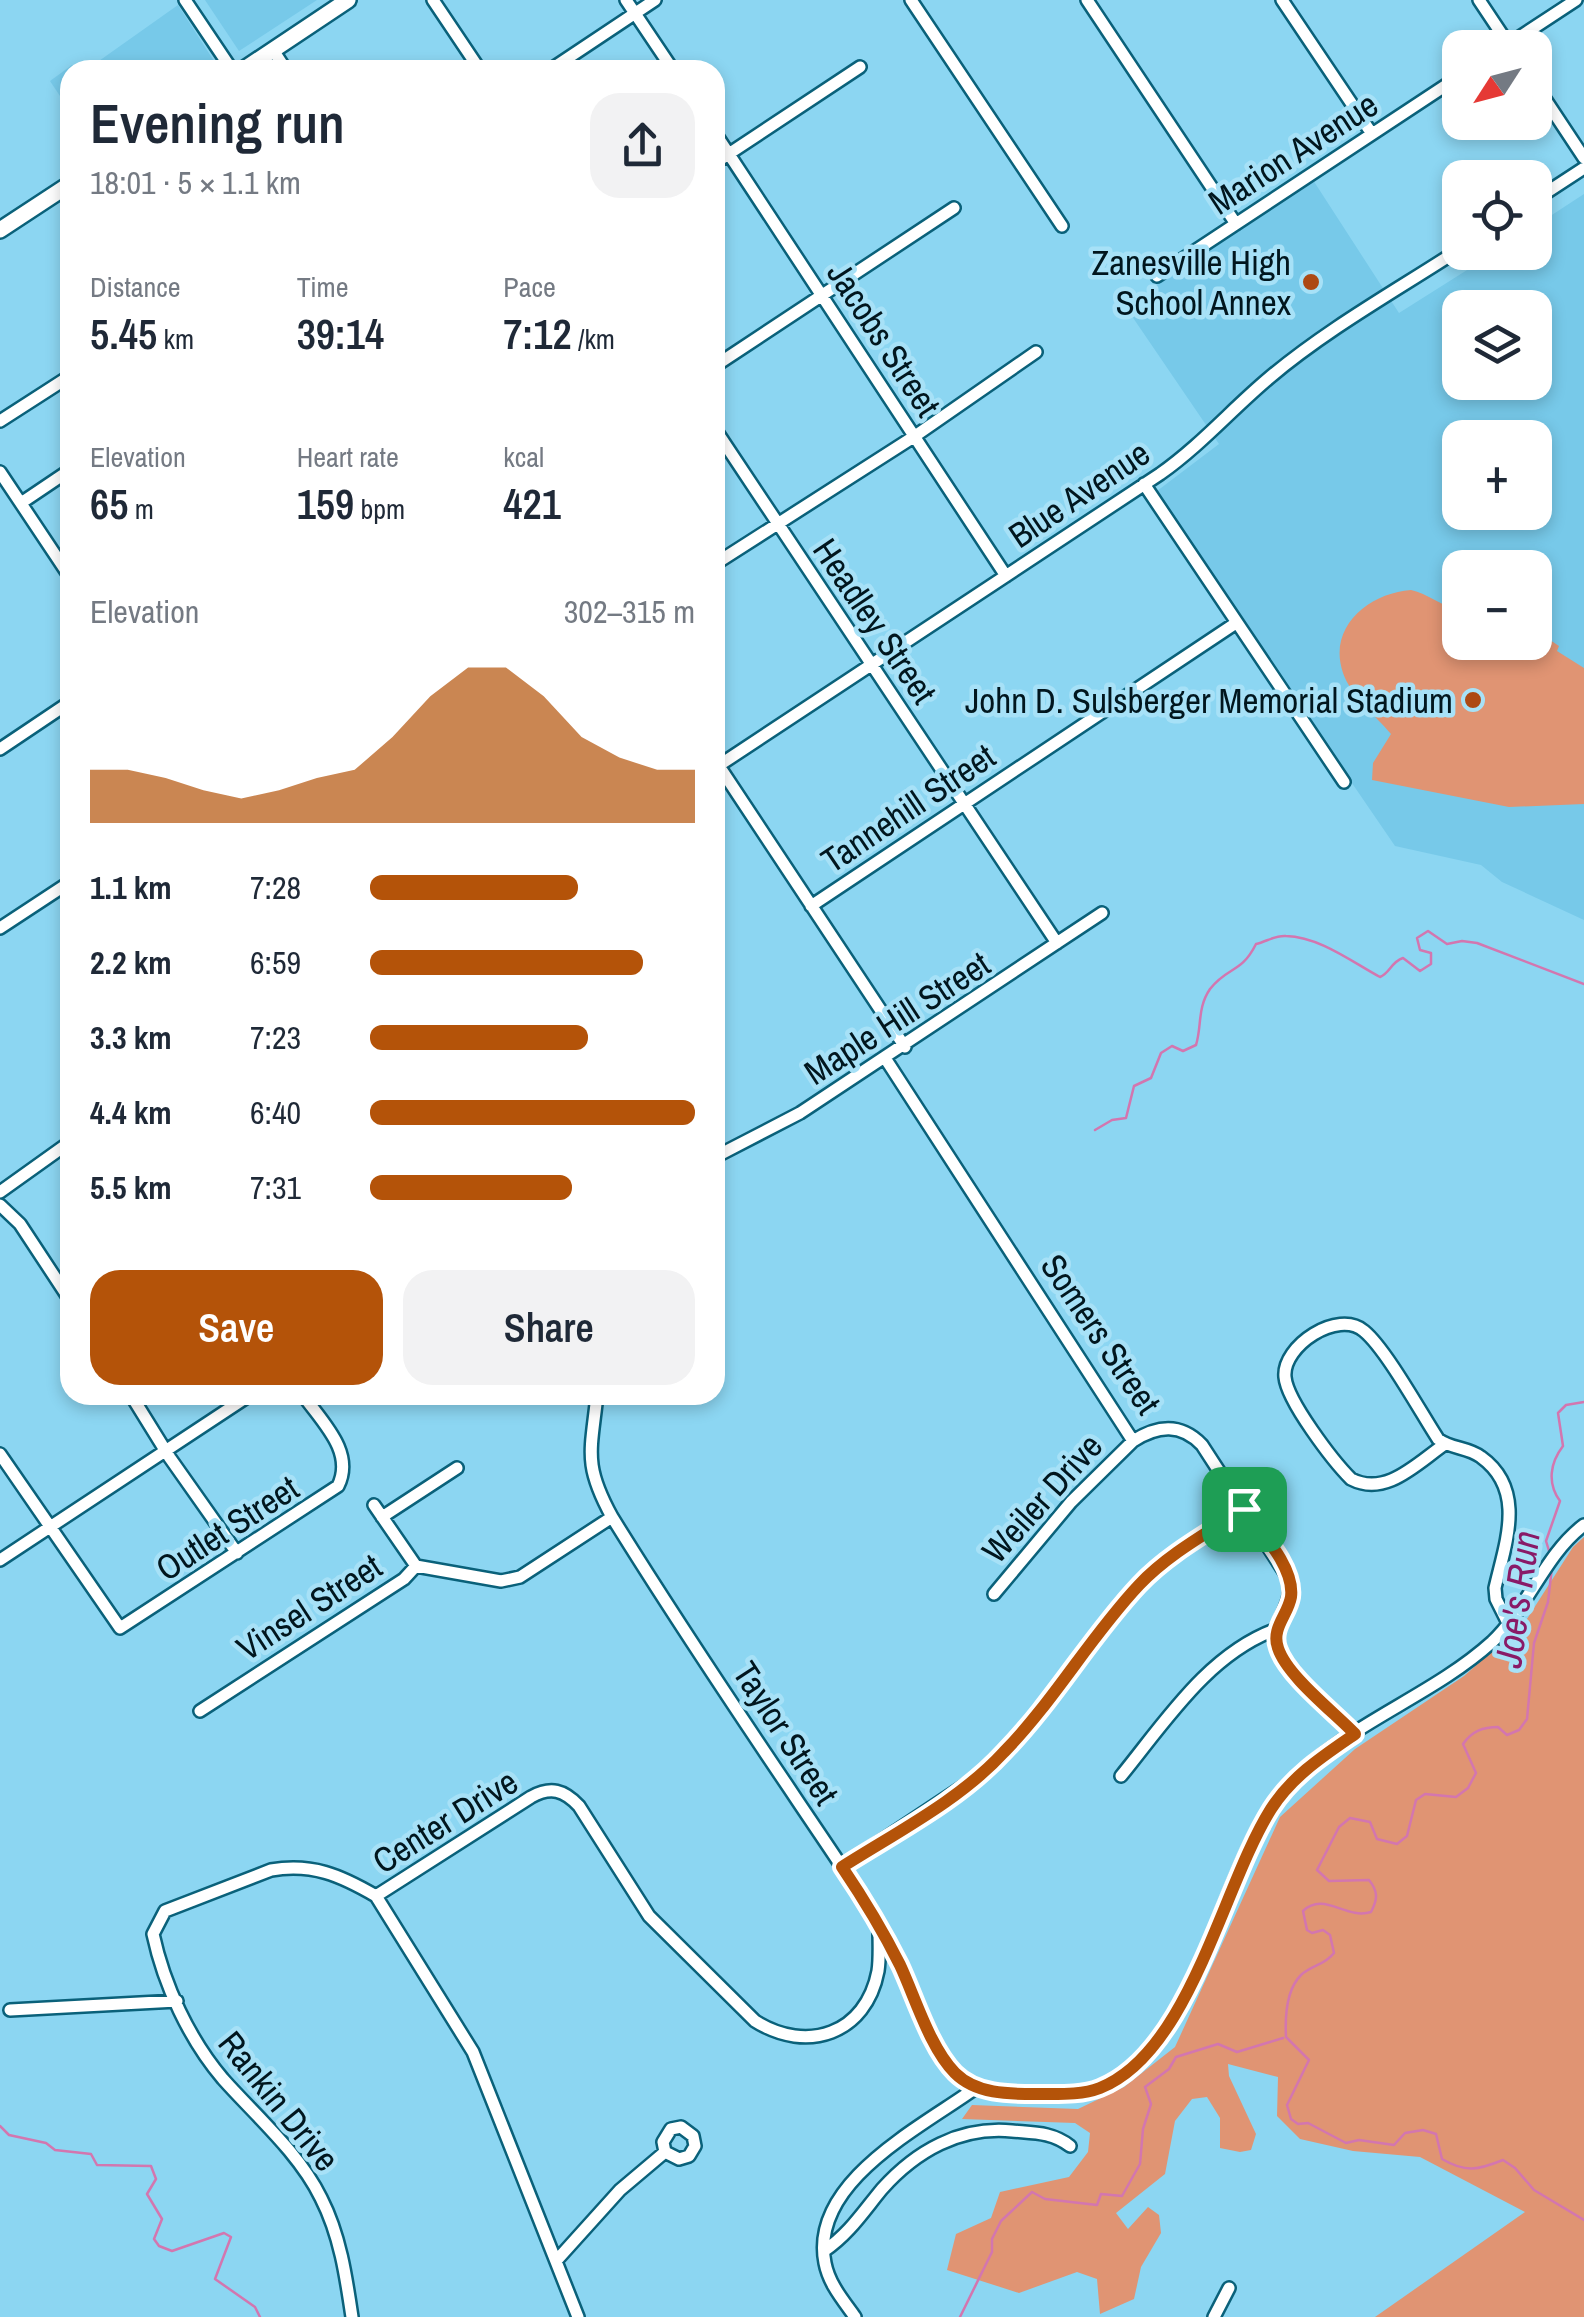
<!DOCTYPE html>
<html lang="en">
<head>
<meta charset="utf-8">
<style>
  body { margin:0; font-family:"Archivo Narrow",sans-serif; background:#f2f2f3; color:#1f2937; height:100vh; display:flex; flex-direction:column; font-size:38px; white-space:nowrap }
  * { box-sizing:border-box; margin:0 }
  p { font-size:32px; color:#747a83 }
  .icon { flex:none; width:55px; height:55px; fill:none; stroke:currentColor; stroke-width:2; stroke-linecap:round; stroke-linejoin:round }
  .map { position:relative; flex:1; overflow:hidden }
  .details { position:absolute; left:60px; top:60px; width:665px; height:1345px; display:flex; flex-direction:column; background:#fff; border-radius:30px; box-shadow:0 5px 15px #0003 }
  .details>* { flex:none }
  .needle { width:65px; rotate:234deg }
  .buttons { position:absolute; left:1442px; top:30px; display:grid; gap:20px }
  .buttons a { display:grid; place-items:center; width:110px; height:110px; border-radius:20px; background:#fff; box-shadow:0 5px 15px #0003; font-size:50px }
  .pin { position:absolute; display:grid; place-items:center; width:85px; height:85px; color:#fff; margin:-42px; border-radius:20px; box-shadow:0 5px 15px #0006 }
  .round { display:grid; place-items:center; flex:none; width:105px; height:105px; border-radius:30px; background:#f2f2f3 }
  .headline { display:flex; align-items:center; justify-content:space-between; height:170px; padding:0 30px }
  h1 { font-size:55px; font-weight:600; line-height:75px }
  .stats { display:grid; grid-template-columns:repeat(3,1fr); gap:15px; height:170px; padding:10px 30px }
  .stats div { display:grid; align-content:center }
  .stats b { font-size:42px; font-weight:600 }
  .stats small { font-size:28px; font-weight:400 }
  .stats p { font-size:28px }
  .chart { height:280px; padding:20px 30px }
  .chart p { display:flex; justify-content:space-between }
  .chart svg { width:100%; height:180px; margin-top:10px; fill:#b45309; opacity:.7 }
  .button { display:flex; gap:20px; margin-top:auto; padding:20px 30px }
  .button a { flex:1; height:115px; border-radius:30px; background:#b45309; color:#fff; font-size:40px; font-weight:600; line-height:115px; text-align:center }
  .button a+a { background:#f2f2f3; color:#1f2937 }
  ul { padding:0 30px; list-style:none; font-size:32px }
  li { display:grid; grid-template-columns:160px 120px 1fr; align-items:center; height:75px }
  li i { height:25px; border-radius:12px; background:#b45309 }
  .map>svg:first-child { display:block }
  .built { fill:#77c9e9; fill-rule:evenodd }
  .green { fill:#e09473 }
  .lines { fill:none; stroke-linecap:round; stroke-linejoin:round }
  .stream { stroke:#d376af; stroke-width:2.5 }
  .minor-casing { stroke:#0a617a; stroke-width:16 }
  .major-casing { stroke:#0a617a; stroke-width:20 }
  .minor { stroke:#fff; stroke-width:11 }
  .major { stroke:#fff; stroke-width:15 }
  .route-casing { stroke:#fff; stroke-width:20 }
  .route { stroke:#b45309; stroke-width:12 }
  .poi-dot { fill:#ad4914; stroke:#a7e1f7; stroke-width:4 }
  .labels { text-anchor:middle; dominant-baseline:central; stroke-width:9; stroke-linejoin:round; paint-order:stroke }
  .street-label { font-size:35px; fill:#01161e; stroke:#a7e1f7 }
  .poi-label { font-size:35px; fill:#01161e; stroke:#a7e1f7; text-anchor:end }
  .water-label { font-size:38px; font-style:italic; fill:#891a67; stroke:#a7e1f7 }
</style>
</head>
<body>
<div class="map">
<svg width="1584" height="2317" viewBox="0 0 1584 2317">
  <rect width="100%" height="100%" fill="#8cd6f2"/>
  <path class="built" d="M205 0H317L239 51Z
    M178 5 214 61V67L210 70H70V111L50 81 72 65 89 68Z
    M1313 180 1399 313 1494 253 1535 252V226L1584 194V920L1502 882 1481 865 1395 846 1163 507 1157 491 1219 444 1125 306ZM1460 308H1535V382H1460ZM1460 438H1535V512H1460ZM1460 568H1535V642H1460Z"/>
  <path class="green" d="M1411 590C1428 594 1440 605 1456 609L1460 603V642H1535V630L1559 646 1557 651 1584 668V804L1509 807 1372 780 1373 763 1391 734C1375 715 1351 696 1343 673 1327 626 1370 593 1411 590Z
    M1584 1537V2317H1375L1525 2212 1420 2157 1353 2151 1300 2139 1277 2116 1278 2077 1228 2064 1229 2076 1256 2134 1251 2150 1240 2152 1220 2148V2118L1207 2097 1192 2099 1175 2121 1165 2174 1116 2213 1128 2229 1148 2207 1159 2215 1161 2233 1141 2267 1134 2299 1100 2314 1097 2279 1077 2272 1019 2293 947 2270 956 2234 991 2218 1000 2192 1069 2177 1088 2152 1090 2133 1075 2123 962 2119 972 2105 1078 2109 1124 2087 1175 2047 1280 1817 1355 1749 1464 1676 1525 1622 1573 1547Z"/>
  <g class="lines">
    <path class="stream" d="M1095 1130 1112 1120 1126 1118 1134 1086 1151 1078 1161 1053 1172 1046 1183 1051 1196 1045C1202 1026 1197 1008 1210 989 1228 966 1241 974 1256 944 1266 942 1275 935 1286 936 1320 937 1352 962 1380 977 1390 973 1391 962 1403 958L1420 971 1431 964V953L1420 950 1417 938 1428 931 1447 944 1462 941 1477 943 1584 984
      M1550 1554 1546 1541 1560 1501C1547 1483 1550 1463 1563 1446L1558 1413 1566 1405 1584 1402
      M1552 1567 1548 1602 1534 1643 1527 1719 1519 1730 1507 1735 1498 1727C1483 1727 1472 1731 1463 1744L1476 1773 1468 1788 1456 1797 1425 1794 1416 1800 1407 1836 1397 1844 1377 1839 1370 1822 1350 1818 1339 1827 1317 1870 1329 1881 1369 1880C1378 1891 1378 1899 1371 1912 1346 1920 1324 1891 1303 1911L1307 1930 1312 1933 1323 1930 1330 1935 1334 1953C1325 1965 1312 1965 1301 1975 1286 1990 1285 2018 1286 2037L1309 2060 1287 2105 1291 2119 1298 2124 1308 2123 1346 2143 1359 2140 1394 2145 1405 2133 1423 2130 1436 2134 1442 2159C1466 2173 1478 2170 1503 2160L1515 2168 1534 2190 1584 2220
      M0 2126 9 2135 46 2143 55 2150 91 2154 97 2165 151 2166 156 2179 147 2194 162 2219 154 2239 159 2246 172 2251 224 2233 231 2237 215 2279 255 2307 260 2317
      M960 2317 992 2252V2239L1001 2221 1032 2192 1045 2199 1097 2205 1101 2194 1122 2196 1140 2164 1143 2129 1151 2104 1145 2087 1169 2069 1176 2057 1218 2044 1237 2052 1283 2038"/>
    <defs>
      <path id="minor" d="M185 0 232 70
        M433 0 480 70
        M626 0 673 70
        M911 0 1062 226
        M1087 0 1236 224
        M1282 0 1372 134
        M1479 0 1511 48
        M1503 48 1576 0
        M273 50 286 70
        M550 70 655 0
        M1535 84 1584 158
        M715 133 1006 576
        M715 163 860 67
        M1535 200 1584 168
        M1157 276 1460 76
        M715 366 954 208
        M0 421 70 376
        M715 429 1057 943
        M0 472 70 577
        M1144 484 1344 782
        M21 503 70 470
        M715 564 915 436 1036 352
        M0 749 70 702
        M715 760 905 1047
        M715 768 1160 474C1201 445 1232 409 1269 378 1327 329 1397 290 1460 249
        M811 906 1236 623
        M0 928 70 882
        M885 1058 1133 1441C1158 1425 1181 1423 1202 1445L1289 1579C1293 1601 1281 1611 1277 1631 1270 1662 1334 1713 1355 1734
        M715 1157 800 1113 1102 913
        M0 1192 70 1142
        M0 1205 20 1224 70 1300
        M131 1395 170 1458 237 1553
        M597 1395C591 1452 583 1464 612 1517 669 1609 729 1699 789 1788 826 1844 867 1900 898 1961 914 1992 932 2058 960 2078 985 2095 1015 2094 1044 2094 1062 2094 1081 2094 1098 2088 1202 2051 1217 1865 1287 1787 1343 1725 1430 1698 1492 1642 1528 1608 1545 1554 1584 1525
        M1445 1444C1416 1464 1386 1497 1351 1479 1333 1461 1287 1401 1285 1377 1282 1346 1338 1309 1364 1331 1386 1349 1421 1413 1438 1439 1451 1449 1468 1447 1481 1457 1527 1490 1505 1544 1495 1588L1496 1599 1509 1625
        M0 1454 120 1628 338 1486C355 1452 322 1422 303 1395
        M374 1505 416 1566
        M382 1517 457 1468
        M0 1560 250 1395
        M994 1594 1071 1502 1133 1441
        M200 1711 404 1579 416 1566 501 1581 520 1577 612 1517
        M1121 1776C1165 1722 1209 1653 1277 1629
        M842 1867 985 1772 1019 1736 1136 1588 1167 1560 1244 1509
        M10 2010 177 2001
        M824 2251C849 2234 863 2212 882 2189 916 2151 960 2126 1012 2131 1034 2133 1052 2132 1070 2146
        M556 2261 620 2190 665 2152 679 2159 689 2156 695 2146 693 2136 681 2127 671 2129 663 2142 665 2152
        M352 2317C346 2276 340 2235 321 2198 299 2153 256 2116 223 2079 189 2039 164 1985 153 1934L165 1911 271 1870C312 1863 340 1875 376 1896
        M578 2317 473 2052 376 1896 531 1797C551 1786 564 1790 579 1806L649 1916 755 2021C807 2054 866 2034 878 1971 880 1958 879 1943 879 1930
        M855 2317C843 2300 829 2284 825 2263 809 2182 922 2127 977 2087
        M1214 2317 1229 2288"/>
      <path id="major" d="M243 70 348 0
        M0 230 70 184"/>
    </defs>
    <use href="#minor" class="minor-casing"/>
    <use href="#major" class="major-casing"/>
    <use href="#minor" class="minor"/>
    <use href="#major" class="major"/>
  </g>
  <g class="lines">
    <defs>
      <path id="route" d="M1244 1509C1260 1531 1295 1567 1291 1597 1288 1615 1271 1628 1278 1648 1287 1676 1334 1712 1355 1734 1323 1756 1292 1776 1271 1809 1222 1887 1190 2052 1100 2088 1082 2095 1060 2094 1040 2094 1011 2094 977 2095 955 2073 930 2048 915 1997 900 1965 883 1931 863 1898 842 1867 897 1832 960 1800 1004 1752 1054 1701 1090 1637 1139 1585 1168 1554 1209 1532 1244 1509Z"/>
    </defs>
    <use href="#route" class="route-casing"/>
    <use href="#route" class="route"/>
  </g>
  <g class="poi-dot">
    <circle cx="1311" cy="282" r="10"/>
    <circle cx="1473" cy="700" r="10"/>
  </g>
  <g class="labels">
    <g class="street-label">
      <text transform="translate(1293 153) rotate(-33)">Marion Avenue</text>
      <text transform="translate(884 339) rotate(57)">Jacobs Street</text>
      <text transform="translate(1079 494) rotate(-34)">Blue Avenue</text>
      <text transform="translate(875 621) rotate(56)">Headley Street</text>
      <text transform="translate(908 808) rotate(-34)">Tannehill Street</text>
      <text transform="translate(897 1018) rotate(-33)">Maple Hill Street</text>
      <text transform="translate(1101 1334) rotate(56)">Somers Street</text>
      <text transform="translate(1042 1498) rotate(-48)">Weiler Drive</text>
      <text transform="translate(227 1528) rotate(-33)">Outlet Street</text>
      <text transform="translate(309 1607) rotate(-33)">Vinsel Street</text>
      <text transform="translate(786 1733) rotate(57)">Taylor Street</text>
      <text transform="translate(445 1821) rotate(-32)">Center Drive</text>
      <text transform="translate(279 2101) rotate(51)">Rankin Drive</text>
    </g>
    <g class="poi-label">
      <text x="1291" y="262">Zanesville High<tspan x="1291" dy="40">School Annex</tspan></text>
      <text x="1453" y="700">John D. Sulsberger Memorial Stadium</text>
    </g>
    <g class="water-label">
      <text transform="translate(1517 1599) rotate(-82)">Joe's Run</text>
    </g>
  </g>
</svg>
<div class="buttons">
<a><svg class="needle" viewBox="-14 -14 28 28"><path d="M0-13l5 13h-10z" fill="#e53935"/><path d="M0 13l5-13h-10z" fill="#747a83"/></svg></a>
<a><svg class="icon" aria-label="locate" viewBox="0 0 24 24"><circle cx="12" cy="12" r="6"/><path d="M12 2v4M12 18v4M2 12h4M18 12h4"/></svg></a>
<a><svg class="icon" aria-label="layers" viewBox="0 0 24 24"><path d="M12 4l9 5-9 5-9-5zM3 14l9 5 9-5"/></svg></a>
<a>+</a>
<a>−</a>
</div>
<div class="pin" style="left:1244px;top:1509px;background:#1e9e55"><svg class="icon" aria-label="arrive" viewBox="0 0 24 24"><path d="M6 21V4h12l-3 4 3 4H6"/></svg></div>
<section class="details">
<div class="headline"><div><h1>Evening run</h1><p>18:01 · 5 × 1.1 km</p></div><a class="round"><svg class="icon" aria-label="share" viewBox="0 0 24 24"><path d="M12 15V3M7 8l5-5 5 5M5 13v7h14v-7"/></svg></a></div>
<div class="stats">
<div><p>Distance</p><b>5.45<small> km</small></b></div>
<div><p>Time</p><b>39:14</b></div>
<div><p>Pace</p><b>7:12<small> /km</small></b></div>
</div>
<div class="stats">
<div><p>Elevation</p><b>65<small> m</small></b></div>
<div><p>Heart rate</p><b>159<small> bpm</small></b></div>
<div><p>kcal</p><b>421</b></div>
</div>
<div class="chart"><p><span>Elevation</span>302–315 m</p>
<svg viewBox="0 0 160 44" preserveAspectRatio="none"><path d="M0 44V31L10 31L20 33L30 36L40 38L50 36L60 33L70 31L80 23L90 13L100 6L110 6L120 13L130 23L140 28L150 31L160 31V44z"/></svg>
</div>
<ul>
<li><b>1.1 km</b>7:28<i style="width:64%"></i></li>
<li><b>2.2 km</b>6:59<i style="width:84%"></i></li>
<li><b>3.3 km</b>7:23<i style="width:67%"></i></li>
<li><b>4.4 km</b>6:40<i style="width:100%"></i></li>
<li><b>5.5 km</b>7:31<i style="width:62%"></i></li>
</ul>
<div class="button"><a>Save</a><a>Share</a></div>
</section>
</div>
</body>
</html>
